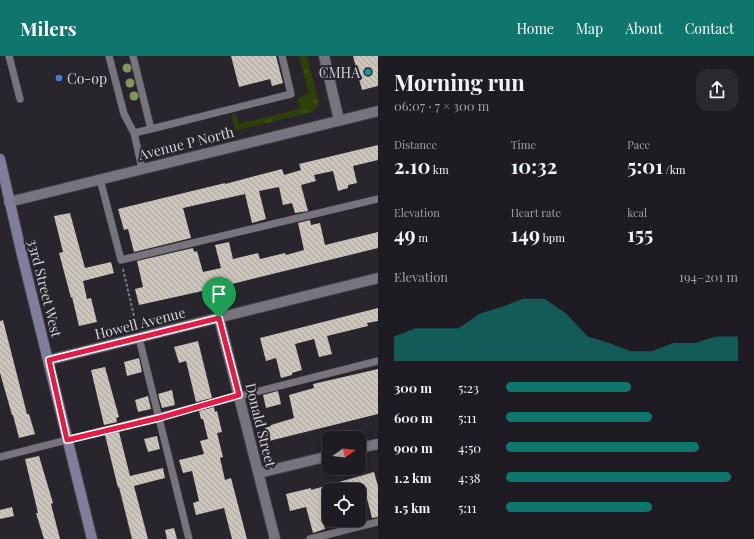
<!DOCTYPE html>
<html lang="en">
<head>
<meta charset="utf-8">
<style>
  body { margin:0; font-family:"Playfair Display",serif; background:#2b292f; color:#f1f3f6; height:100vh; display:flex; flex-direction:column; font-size:15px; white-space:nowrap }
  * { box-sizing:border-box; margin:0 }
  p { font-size:13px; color:#a1a1a5 }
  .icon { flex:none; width:22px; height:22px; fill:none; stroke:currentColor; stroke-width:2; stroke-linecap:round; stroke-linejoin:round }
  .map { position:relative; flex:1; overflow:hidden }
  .panel { display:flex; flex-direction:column; background:#1e1c22; width:376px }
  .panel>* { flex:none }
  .needle { width:26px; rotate:76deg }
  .tools { position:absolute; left:322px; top:375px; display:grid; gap:8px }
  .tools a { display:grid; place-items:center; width:44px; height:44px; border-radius:8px; background:#1e1c22; box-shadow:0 2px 6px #0003,0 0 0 1px #3c3a40; font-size:20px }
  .pin { position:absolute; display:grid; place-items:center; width:34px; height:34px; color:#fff; margin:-41px -17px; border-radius:50% 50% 50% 0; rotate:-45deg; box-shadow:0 0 4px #0007 }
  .pin .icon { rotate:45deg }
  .round { display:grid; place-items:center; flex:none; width:42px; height:42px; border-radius:12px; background:#2b292f }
  .headline { display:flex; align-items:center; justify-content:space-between; height:68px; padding:0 16px }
  h1 { font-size:22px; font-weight:700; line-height:30px }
  .stats { display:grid; grid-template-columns:repeat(3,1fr); gap:6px; height:68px; padding:4px 16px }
  .stats div { display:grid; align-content:center }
  .stats b { font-size:20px; font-weight:700 }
  .stats small { font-size:11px; font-weight:400 }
  .stats p { font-size:11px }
  .chart { height:112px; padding:8px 16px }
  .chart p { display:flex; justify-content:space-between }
  .chart svg { width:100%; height:72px; margin-top:4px; fill:#0f766e; opacity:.7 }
  ul { padding:0 16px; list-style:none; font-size:13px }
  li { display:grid; grid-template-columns:64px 48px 1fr; align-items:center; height:30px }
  li i { height:10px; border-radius:5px; background:#0f766e }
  header { display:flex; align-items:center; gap:24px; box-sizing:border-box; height:56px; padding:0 20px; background:#0f766e; color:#fff }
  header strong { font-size:19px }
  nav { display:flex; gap:22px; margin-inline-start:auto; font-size:14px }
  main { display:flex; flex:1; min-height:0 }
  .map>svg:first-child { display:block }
  .grass { fill:url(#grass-tufts) }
  .building { fill:url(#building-back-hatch) }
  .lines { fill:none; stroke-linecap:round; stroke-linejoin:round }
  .lane-casing { stroke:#434147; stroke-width:8 }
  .street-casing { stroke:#434147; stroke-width:12 }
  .secondary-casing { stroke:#434147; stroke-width:12 }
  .path { stroke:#7c7a80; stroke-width:2; stroke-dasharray:3 2; stroke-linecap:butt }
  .lane { stroke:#77747d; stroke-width:7 }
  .street { stroke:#77747d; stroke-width:10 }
  .secondary { stroke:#807d9d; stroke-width:10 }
  .tree { fill:#81955c }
  .route-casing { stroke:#fff; stroke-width:8 }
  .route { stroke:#e11d48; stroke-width:5 }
  .culture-dot { fill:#0f9aa8; stroke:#28252d; stroke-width:1.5 }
  .shop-dot { fill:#3f7fe0; stroke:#28252d; stroke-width:1.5 }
  .labels { text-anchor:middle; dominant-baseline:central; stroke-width:4; stroke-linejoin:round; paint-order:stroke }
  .poi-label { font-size:14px; fill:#d4d2d7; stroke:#28252d; text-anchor:end }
  .street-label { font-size:14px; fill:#d4d2d7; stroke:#28252d }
</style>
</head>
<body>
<header>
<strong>Milers</strong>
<nav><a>Home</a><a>Map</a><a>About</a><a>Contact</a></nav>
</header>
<main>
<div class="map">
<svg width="378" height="483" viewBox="0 0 378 483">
  <defs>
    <pattern id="grass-tufts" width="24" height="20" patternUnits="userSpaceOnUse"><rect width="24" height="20" fill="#2f4006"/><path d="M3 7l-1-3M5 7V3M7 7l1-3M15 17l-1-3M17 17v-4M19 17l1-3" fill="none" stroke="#4c5b2a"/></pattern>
    <pattern id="building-back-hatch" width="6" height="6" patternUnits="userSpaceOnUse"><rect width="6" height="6" fill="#cbc5bc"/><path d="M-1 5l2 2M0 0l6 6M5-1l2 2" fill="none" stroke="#a8a49d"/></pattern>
  </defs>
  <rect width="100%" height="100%" fill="#28252d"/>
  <path class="grass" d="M299 0H307L319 48 312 56 238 74 235 73 232 62 233 59H236L239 68 300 53 297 42 309 38Z"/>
  <path class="building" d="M231 0H276L283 27 272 30 270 23 239 31Z
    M353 0H378V30L362 34Z
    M378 89V104L353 110 357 127 348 129V132L338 135 333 115 314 119 316 125 301 129 308 155 295 157 292 147 283 149 279 131 259 135 266 163 252 167 245 138 183 152 191 182 134 196 128 173 124 174 118 153 225 127V128L282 113 284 119 301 114 299 108Z
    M70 157 85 212 111 206 114 217 83 225 87 243 91 242 97 266 79 270 72 241 71 242 59 197 63 196 54 160Z
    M310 164 311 169 320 167 325 189 378 176V192L216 232 139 249 135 233 143 231 137 205 193 192 194 196 197 195 203 216 221 212 215 189 229 186 233 203 258 197 260 203 285 197 286 199 304 194 298 167Z
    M378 252V265L367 267 368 270 327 280 332 298 319 301 314 283 295 288 302 314 292 317V319L281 322 276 302 266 305 260 282Z
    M3 264 27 358H29L35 378 19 382 13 359H12L0 317V265Z
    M198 285 212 342 196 346 186 305 179 307 174 291Z
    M139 302 142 316 127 320 124 306Z
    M105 311 119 361 116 362 117 366 104 369 91 314Z
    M378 313V358L269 385 265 372 271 370V369L294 362 289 339 314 332 313 328Z
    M172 334 175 349 162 352 158 338Z
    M278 335 281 348 266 352 263 339Z
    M148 340 151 353 138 356 135 344Z
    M214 351 215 356 217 355 222 376 217 377 223 401 220 402 225 424 231 422 247 483H232L224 452 196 459 193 447 199 445 192 415 183 417 179 404 204 398 200 385 208 383 203 363H201L199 355Z
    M119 376 130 420 163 412 165 422 134 430 148 483H132L119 431 118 432 105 379Z
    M157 380 160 393 148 396 144 383Z
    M39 400 53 447 51 448 60 483H44L36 457H38L25 403Z
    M374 416 378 430V461L372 462 365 435 359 436V434H329V469L324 470 325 473 313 477 306 451 290 455 286 438 311 432V434Z
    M12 451 14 460 0 463V454Z
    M174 472 177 483H167L165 474Z"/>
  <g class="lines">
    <defs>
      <path id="lane" d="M9 0 20 43
        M109 0 124 58 134 77 151 73
        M133 0 151 73 291 38 282 0
        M134 77 142 112
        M100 123 121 204 378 143
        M139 282 189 483
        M0 401C126 369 252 336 378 305
        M310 483 378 466"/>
      <path id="street" d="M324 0 339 64
        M9 146 378 55
        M219 262 275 483
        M49 304 378 222
        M359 392 378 388
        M259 417 329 400"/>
      <path id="secondary" d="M0 103 21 195 92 483"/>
    </defs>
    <use href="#lane" class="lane-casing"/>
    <use href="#street" class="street-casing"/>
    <use href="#secondary" class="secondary-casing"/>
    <path class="path" d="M123 213 137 273"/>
    <use href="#lane" class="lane"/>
    <use href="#street" class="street"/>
    <use href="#secondary" class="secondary"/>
  </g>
  <g class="tree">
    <circle cx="127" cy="12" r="4.5"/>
    <circle cx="130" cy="27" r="4.5"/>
    <circle cx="134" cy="40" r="4.5"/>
  </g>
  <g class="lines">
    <defs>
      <path id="route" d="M219 262 239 339 159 362 67 384 49 304Z"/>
    </defs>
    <use href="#route" class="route-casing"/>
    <use href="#route" class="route"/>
  </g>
  <circle class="culture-dot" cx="368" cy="16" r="4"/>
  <circle class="shop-dot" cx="59" cy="22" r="4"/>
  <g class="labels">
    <g class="poi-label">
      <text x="360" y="16">CMHA</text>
      <text x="67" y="22" text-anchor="start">Co-op</text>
    </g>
    <g class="street-label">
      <text transform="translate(186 87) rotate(-14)">Avenue P North</text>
      <text transform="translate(45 232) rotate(76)">33rd Street West</text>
      <text transform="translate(140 267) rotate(-14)">Howell Avenue</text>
      <text transform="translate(261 369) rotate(76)">Donald Street</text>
    </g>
  </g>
</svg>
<div class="tools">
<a><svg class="needle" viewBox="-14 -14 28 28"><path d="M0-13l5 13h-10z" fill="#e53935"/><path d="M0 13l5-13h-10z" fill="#a1a1a5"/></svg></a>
<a><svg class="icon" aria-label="locate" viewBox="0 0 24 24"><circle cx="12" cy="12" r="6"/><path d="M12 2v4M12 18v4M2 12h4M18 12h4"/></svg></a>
</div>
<div class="pin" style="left:219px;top:262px;background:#1e9e55"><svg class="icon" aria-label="arrive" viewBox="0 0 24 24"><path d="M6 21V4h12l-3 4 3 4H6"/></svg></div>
</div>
<section class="panel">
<div class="headline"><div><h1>Morning run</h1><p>06:07 · 7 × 300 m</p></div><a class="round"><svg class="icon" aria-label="share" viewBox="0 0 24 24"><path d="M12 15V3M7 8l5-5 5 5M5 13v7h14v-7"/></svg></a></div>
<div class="stats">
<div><p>Distance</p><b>2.10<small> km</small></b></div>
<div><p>Time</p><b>10:32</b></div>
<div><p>Pace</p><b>5:01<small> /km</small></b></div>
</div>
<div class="stats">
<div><p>Elevation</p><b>49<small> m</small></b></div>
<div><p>Heart rate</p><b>149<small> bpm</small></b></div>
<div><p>kcal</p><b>155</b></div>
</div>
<div class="chart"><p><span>Elevation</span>194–201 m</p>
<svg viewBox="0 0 160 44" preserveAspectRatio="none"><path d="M0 44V29L10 24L20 24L30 24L40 15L50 11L60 6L70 6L80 15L90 29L100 33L110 38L120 38L130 33L140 33L150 29L160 29V44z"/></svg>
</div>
<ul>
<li><b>300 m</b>5:23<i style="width:54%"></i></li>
<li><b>600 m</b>5:11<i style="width:63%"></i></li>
<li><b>900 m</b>4:50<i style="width:83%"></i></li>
<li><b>1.2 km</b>4:38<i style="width:97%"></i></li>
<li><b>1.5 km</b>5:11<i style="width:63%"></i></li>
</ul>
</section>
</main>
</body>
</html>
